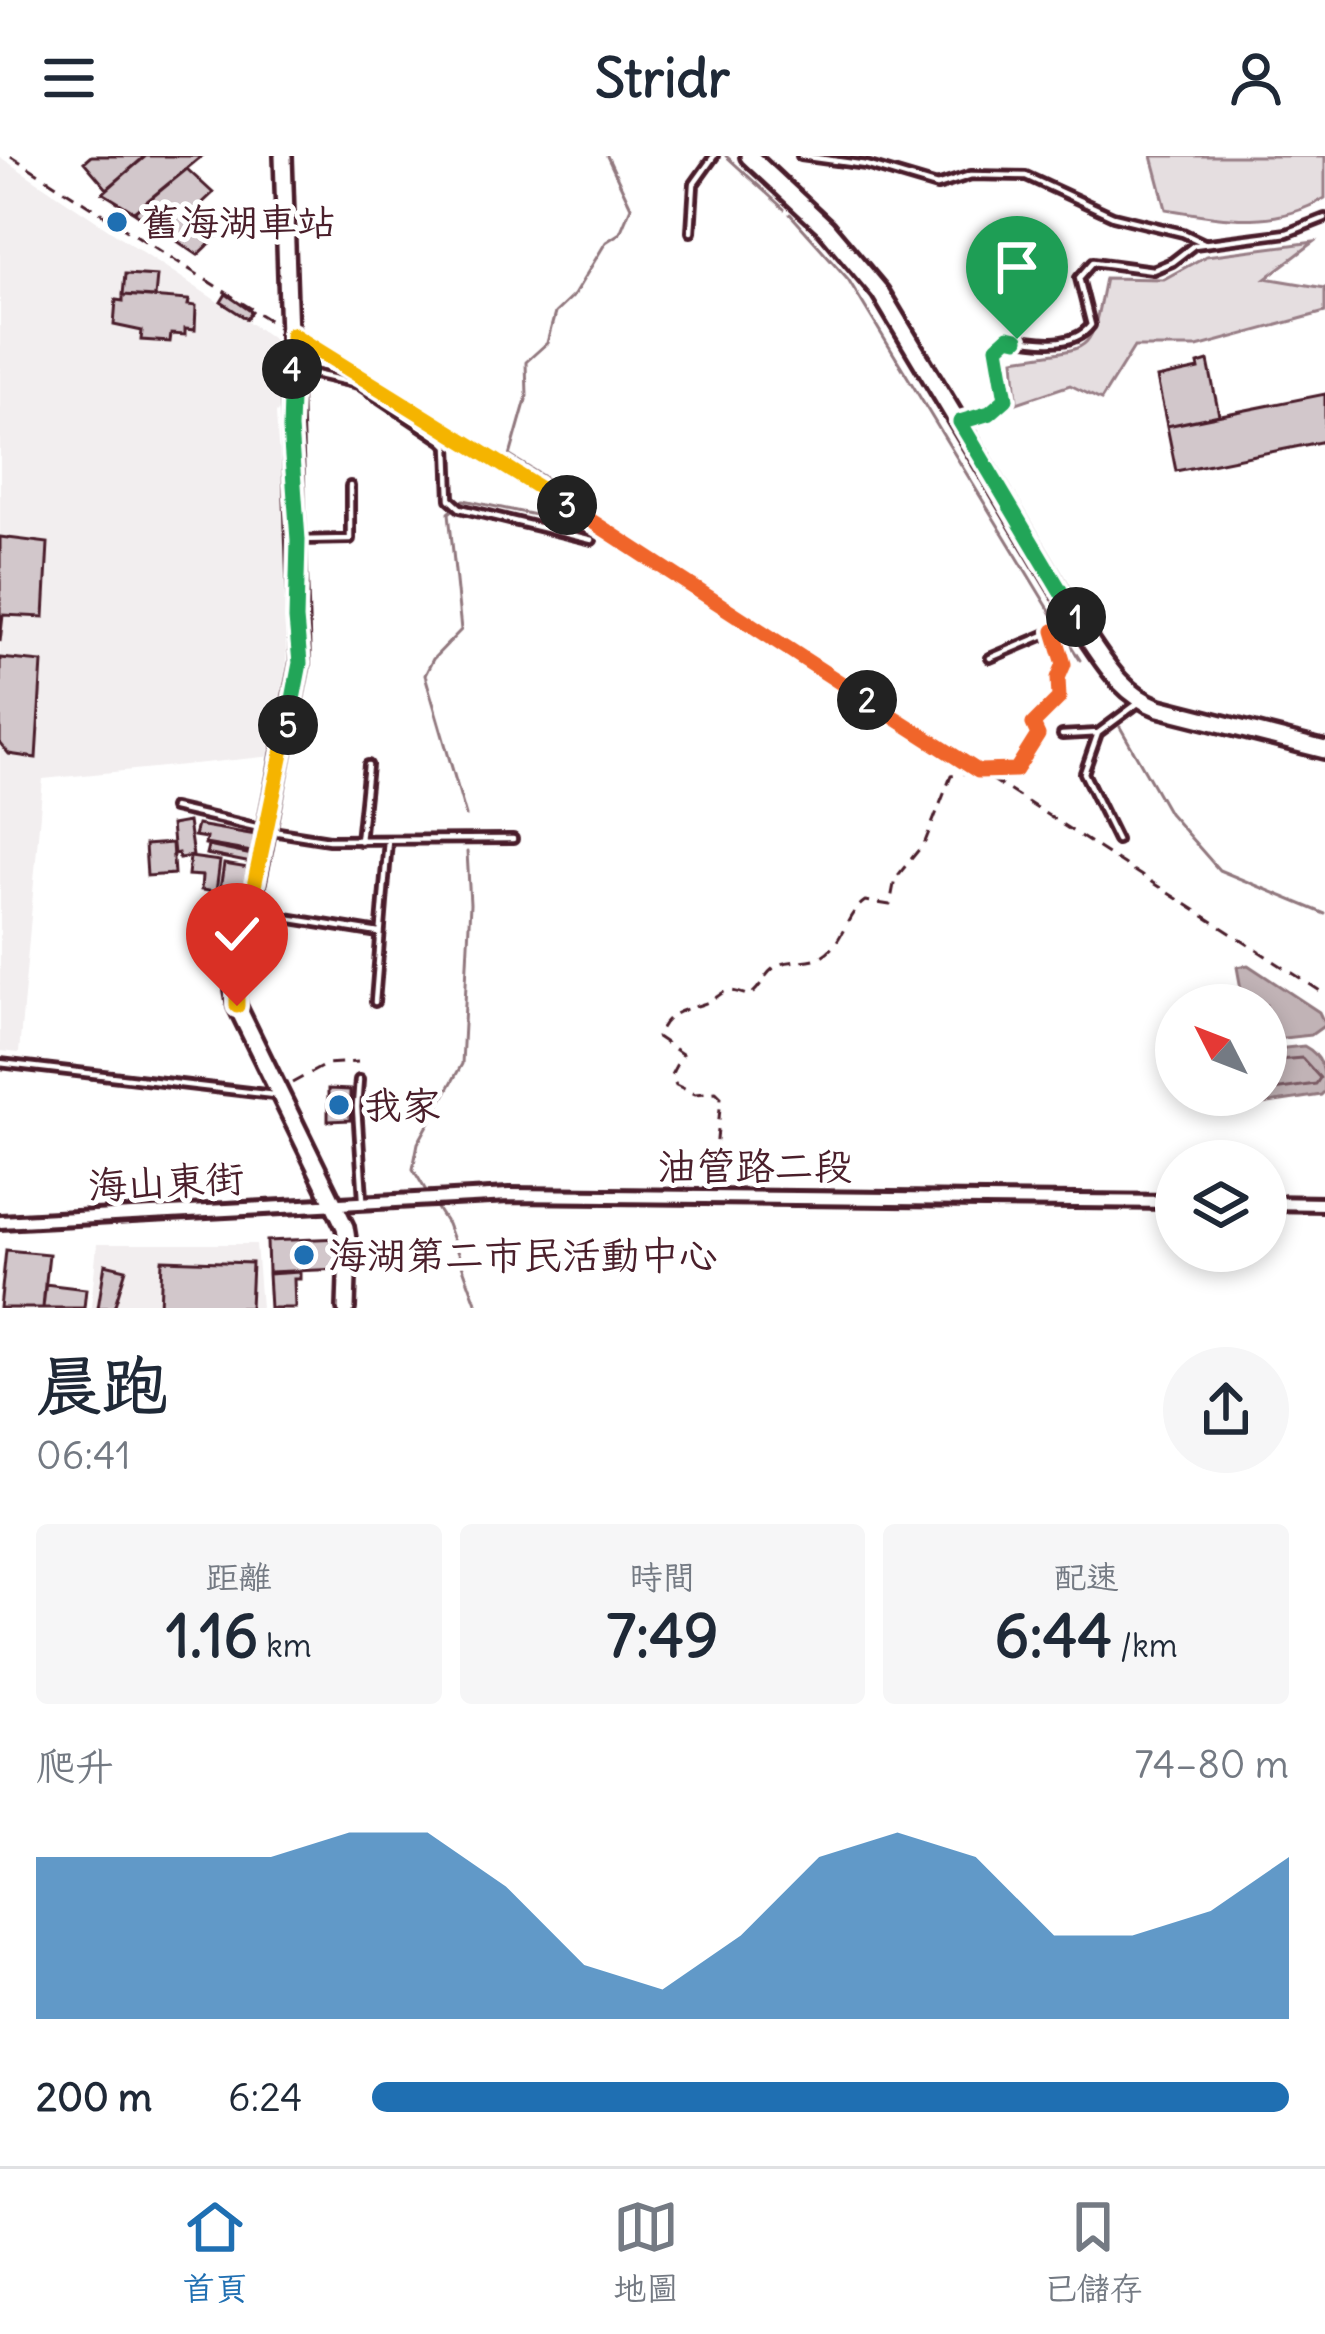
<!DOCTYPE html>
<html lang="zh-TW">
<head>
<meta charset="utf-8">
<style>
  body { margin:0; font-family:Delius,"LXGW WenKai TC",sans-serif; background:#f6f6f7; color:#1f2937; height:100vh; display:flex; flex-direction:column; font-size:45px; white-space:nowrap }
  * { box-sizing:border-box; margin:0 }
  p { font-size:39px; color:#747a83 }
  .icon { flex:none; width:66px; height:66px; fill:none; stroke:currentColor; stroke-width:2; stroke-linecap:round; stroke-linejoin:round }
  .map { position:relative; height:1152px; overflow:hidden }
  .details { display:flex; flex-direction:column; background:#fff; flex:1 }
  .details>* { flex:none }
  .needle { width:78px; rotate:312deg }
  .controls { position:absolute; left:1155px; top:828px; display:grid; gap:24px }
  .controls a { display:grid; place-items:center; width:132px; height:132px; border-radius:50%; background:#fff; box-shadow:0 6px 18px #0003; font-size:60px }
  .pin { position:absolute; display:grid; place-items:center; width:102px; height:102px; color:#fff; margin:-123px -51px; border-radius:50% 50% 50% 0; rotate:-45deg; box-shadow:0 0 12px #0007 }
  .pin .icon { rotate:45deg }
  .km { position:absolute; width:60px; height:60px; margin:-30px; border-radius:50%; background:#222; color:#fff; font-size:33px; line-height:60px; text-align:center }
  .round { display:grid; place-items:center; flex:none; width:126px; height:126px; border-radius:63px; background:#f6f6f7 }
  .overview { display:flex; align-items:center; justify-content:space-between; height:204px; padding:0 36px }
  h1 { font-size:66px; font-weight:700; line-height:90px }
  .figures { display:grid; grid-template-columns:repeat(3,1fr); gap:18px; height:204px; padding:12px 36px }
  .figures div { display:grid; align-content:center; border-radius:12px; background:#f6f6f7; text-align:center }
  .figures b { font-size:60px; font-weight:700 }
  .figures small { font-size:33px; font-weight:400 }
  .figures p { font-size:33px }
  .chart { height:336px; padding:24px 36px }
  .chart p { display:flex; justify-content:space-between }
  .chart svg { width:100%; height:216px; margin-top:12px; fill:#1f6fb2; opacity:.7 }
  ul { padding:0 36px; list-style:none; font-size:39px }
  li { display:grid; grid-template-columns:192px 144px 1fr; align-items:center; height:90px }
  li i { height:30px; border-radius:15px; background:#1f6fb2 }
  header { display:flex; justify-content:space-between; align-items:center; height:156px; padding:0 36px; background:#fff; font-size:54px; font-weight:700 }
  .menu { display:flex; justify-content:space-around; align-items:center; height:168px; border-top:3px solid #e0e1e3; background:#fff; font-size:33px; color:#747a83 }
  .menu a { display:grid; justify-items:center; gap:6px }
  .menu .on { color:#1f6fb2 }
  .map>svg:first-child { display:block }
  .built { fill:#f2eeef }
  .green { fill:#e5dee0; stroke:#987e86; stroke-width:3 }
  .water { fill:#c1b3b6; stroke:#91787e; stroke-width:3 }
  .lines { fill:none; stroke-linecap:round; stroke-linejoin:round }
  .shore { stroke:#7a5a63; stroke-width:3 }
  .stream { stroke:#91787e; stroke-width:3 }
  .building { fill:#d2c7cb; stroke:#4a1f2b; stroke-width:3 }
  .lane-casing { stroke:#4a1f2b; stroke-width:14 }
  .street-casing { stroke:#4a1f2b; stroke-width:20 }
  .secondary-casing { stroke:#4a1f2b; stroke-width:24 }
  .path { stroke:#4a1f2b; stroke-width:3; stroke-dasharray:12 9; stroke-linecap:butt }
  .lane { stroke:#fff; stroke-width:4.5 }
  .street { stroke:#fff; stroke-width:10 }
  .secondary { stroke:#fff; stroke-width:15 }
  .split-1-casing { stroke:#fff; stroke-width:24 }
  .split-2-casing { stroke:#fff; stroke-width:24 }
  .split-3-casing { stroke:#fff; stroke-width:24 }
  .split-4-casing { stroke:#fff; stroke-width:24 }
  .split-5-casing { stroke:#fff; stroke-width:24 }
  .split-6-casing { stroke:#fff; stroke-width:24 }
  .split-1 { stroke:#22a559; stroke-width:15 }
  .split-2 { stroke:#f0652b; stroke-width:15 }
  .split-3 { stroke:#f0652b; stroke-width:15 }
  .split-4 { stroke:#f5b400; stroke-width:15 }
  .split-5 { stroke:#22a559; stroke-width:15 }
  .split-6 { stroke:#f5b400; stroke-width:15 }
  .poi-dot { fill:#1f6fb2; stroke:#fff; stroke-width:4.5 }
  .labels { text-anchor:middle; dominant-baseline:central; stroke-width:10; stroke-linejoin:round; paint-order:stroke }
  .poi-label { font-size:39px; fill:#4a1f2b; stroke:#fff; text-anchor:start }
  .street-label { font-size:39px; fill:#4a1f2b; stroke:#fff }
</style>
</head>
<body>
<header><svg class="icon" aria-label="menu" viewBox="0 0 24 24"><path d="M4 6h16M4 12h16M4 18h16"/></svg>Stridr<svg class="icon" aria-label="person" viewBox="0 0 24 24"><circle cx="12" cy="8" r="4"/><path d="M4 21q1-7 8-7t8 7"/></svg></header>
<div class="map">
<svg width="1325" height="1152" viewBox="0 0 1325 1152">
  <rect width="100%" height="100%" fill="#fff"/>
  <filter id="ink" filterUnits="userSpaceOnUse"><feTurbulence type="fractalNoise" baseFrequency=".00833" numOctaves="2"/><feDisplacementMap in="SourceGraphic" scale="24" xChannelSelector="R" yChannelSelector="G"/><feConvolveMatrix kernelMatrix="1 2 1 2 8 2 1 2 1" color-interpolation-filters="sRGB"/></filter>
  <g filter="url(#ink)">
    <path class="built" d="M0 1 289 193 287 246 276 257 278 291 288 305 286 513 273 600 43 623 19 897 0 895Z
      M97 1088H256L261 1152H91Z"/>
    <path class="green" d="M1152 0H1325V42C1273 73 1222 62 1166 53Z
      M1314 86 1266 122 1325 132V156L1197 191H1134L1101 244 1070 229 1017 247 1014 203C1095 190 1089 203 1105 122L1164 123 1206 100Z"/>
    <path class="water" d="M1248 809 1319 856 1325 869 1311 879 1266 884V849H1244L1237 811Z
      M1304 890C1323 900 1325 915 1325 935L1321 939 1243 951 1235 946V939H1266V894Z"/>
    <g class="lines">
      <path class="shore" d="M1266 905 1302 902 1320 922 1316 928 1266 935"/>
      <path class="stream" d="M726 0 784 53
        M790 58 848 123 1058 468
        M1063 477 1080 504
        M1120 571 1169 657 1219 714 1325 758
        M466 660 425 519 433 503 461 474 449 357 464 344 582 369 594 352 510 300 527 240 526 206 547 187 555 157 574 139 606 86 620 77 631 51 607 0
        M428 1038 413 1013 418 987 462 908 470 748 467 696
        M433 1046 447 1068 478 1152"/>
    </g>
    <path class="building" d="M91 0H146L107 33 84 6Z
      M145 0H202L134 56 103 37Z
      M187 13 213 37 196 53 217 81 198 99 134 56Z
      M125 118 157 120 155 141 123 139Z
      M226 138 252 156 247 163 221 146Z
      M123 139 189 144 188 149 196 150 195 174 185 173V179L171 178 170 186 141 184 142 175 114 169 116 144 123 145Z
      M1208 205 1219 259 1167 270 1157 222 1199 213 1198 208Z
      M1325 238V285L1176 315 1167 270Z
      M0 381 48 387 44 461 3 459 0 486Z
      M0 502 42 506 36 602 9 598 0 587Z
      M188 666 193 700 179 702 178 697 174 698 171 669Z
      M197 669 256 679 252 696 205 688 206 682 194 680Z
      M172 687 174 718 147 720 145 689Z
      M208 690 252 699 251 707 206 698Z
      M190 701 220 705 216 736 201 734 202 720 188 719Z
      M224 708 248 712 242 750 218 746Z
      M328 933 350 934V964L328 965Z
      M341 1082 342 1113 268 1116 267 1085Z
      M6 1094 49 1098 43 1152H0Z
      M162 1104 252 1107 250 1152H160Z
      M105 1108 126 1113 114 1152H98Z
      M300 1116V1123H294L295 1152H270L268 1118Z
      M45 1128 86 1133 84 1152H43Z"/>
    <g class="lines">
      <defs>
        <path id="lane" d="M801 0 866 9 937 30 971 19 1026 20 1113 60 1183 77 1204 87
          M691 76 694 28 714 0
          M292 213 358 228 443 285 448 290 450 343 460 352 592 384
          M960 266 990 257 1006 243C1005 223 992 202 1001 184L1008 181C1035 186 1073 193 1091 169L1079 122 1093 106 1153 114 1172 106 1194 89 1287 77 1325 62
          M298 384 350 383V330
          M990 502 1073 467
          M1038 579 1033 568 1059 542 1057 522 1064 508 1055 475
          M1062 579 1098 577
          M173 652 260 672
          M272 675 329 684 513 683
          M1117 684 1084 617 1098 577 1141 545
          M360 685 368 609
          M254 757 379 777
          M375 846 388 684
          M0 907 274 939
          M359 924 357 951 363 1043"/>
        <path id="street" d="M1266 1047 1325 1048
          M0 1066 509 1039 1176 1046"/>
        <path id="secondary" d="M283 0 300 507 234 833 237 850 345 1071 348 1089 346 1152
          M749 0 826 72 880 136 1089 484C1109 514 1125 539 1159 552L1325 594"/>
      </defs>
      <use href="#lane" class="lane-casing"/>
      <use href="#street" class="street-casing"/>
      <use href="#secondary" class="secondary-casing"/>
      <path class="path" d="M11 0 277 169
        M301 183 523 321 1325 838
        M292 927 327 908 358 906
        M713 1027 721 941 716 936 695 938 676 929 671 919 682 898 657 881C666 856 682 855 703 848 726 840 719 828 749 840 762 832 763 819 775 811 790 801 808 809 823 799 844 786 845 759 865 745L890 749 895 723 925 686 951 620 978 615H1016L1033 586"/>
      <use href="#lane" class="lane"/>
      <use href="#street" class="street"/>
      <use href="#secondary" class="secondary"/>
    </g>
  </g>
  <g class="lines" filter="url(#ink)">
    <defs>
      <path id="split-1" d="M1017 183 1008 181 997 191 1006 243 990 257 960 266 1076 461"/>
      <path id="split-2" d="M867 544 978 615 1016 614 1038 579 1033 568 1059 542 1058 522 1064 508 1054 475 1078 465 1076 461"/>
      <path id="split-3" d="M567 349 867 544"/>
      <path id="split-4" d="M292 213V178L567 349"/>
      <path id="split-5" d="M288 569 300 507 296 463 298 384 290 273 292 213"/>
      <path id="split-6" d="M237 850V811L288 569"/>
    </defs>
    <use href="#split-1" class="split-1-casing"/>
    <use href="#split-2" class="split-2-casing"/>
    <use href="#split-3" class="split-3-casing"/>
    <use href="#split-4" class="split-4-casing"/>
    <use href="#split-5" class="split-5-casing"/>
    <use href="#split-6" class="split-6-casing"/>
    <use href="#split-1" class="split-1"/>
    <use href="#split-2" class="split-2"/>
    <use href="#split-3" class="split-3"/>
    <use href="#split-4" class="split-4"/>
    <use href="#split-5" class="split-5"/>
    <use href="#split-6" class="split-6"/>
  </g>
  <g class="poi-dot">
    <circle cx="117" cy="66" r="12"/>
    <circle cx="339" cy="949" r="12"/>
    <circle cx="304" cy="1099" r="12"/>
  </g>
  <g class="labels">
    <g class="poi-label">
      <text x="141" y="66">舊海湖車站</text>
      <text x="363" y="949">我家</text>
      <text x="328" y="1099">海湖第二市民活動中心</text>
    </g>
    <g class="street-label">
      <text x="755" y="1010">油管路二段</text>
      <text transform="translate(166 1026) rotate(-3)">海山東街</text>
    </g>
  </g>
</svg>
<div class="controls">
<a><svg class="needle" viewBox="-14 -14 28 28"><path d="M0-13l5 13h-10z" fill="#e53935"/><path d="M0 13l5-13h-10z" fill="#747a83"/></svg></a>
<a><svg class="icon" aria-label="layers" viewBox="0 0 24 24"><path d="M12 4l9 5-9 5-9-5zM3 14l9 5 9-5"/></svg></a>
</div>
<div class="pin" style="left:1017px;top:183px;background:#1e9e55"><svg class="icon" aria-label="arrive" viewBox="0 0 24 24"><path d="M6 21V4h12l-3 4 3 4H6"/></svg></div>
<div class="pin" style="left:237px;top:850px;background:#d93025"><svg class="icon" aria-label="check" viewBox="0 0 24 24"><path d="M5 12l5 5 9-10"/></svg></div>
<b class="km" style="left:1076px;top:461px">1</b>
<b class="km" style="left:867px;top:544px">2</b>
<b class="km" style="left:567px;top:349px">3</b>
<b class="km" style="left:292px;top:213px">4</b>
<b class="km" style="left:288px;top:569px">5</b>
</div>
<section class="details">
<div class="overview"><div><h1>晨跑</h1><p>06:41</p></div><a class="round"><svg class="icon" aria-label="share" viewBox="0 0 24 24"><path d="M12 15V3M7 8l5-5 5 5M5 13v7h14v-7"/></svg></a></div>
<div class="figures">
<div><p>距離</p><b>1.16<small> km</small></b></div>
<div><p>時間</p><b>7:49</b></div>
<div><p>配速</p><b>6:44<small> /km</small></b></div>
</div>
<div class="chart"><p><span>爬升</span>74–80 m</p>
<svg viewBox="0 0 160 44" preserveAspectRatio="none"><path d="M0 44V11L10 11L20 11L30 11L40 6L50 6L60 17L70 33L80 38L90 27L100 11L110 6L120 11L130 27L140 27L150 22L160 11V44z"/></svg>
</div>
<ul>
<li><b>200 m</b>6:24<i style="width:100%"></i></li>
</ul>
</section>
<nav class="menu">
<a class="on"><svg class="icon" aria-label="home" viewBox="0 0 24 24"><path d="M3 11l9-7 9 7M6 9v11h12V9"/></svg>首頁</a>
<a><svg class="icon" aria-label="map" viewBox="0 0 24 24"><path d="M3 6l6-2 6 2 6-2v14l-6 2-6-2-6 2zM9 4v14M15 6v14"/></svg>地圖</a>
<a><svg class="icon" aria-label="saved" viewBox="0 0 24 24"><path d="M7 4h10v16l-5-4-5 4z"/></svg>已儲存</a>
</nav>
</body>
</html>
